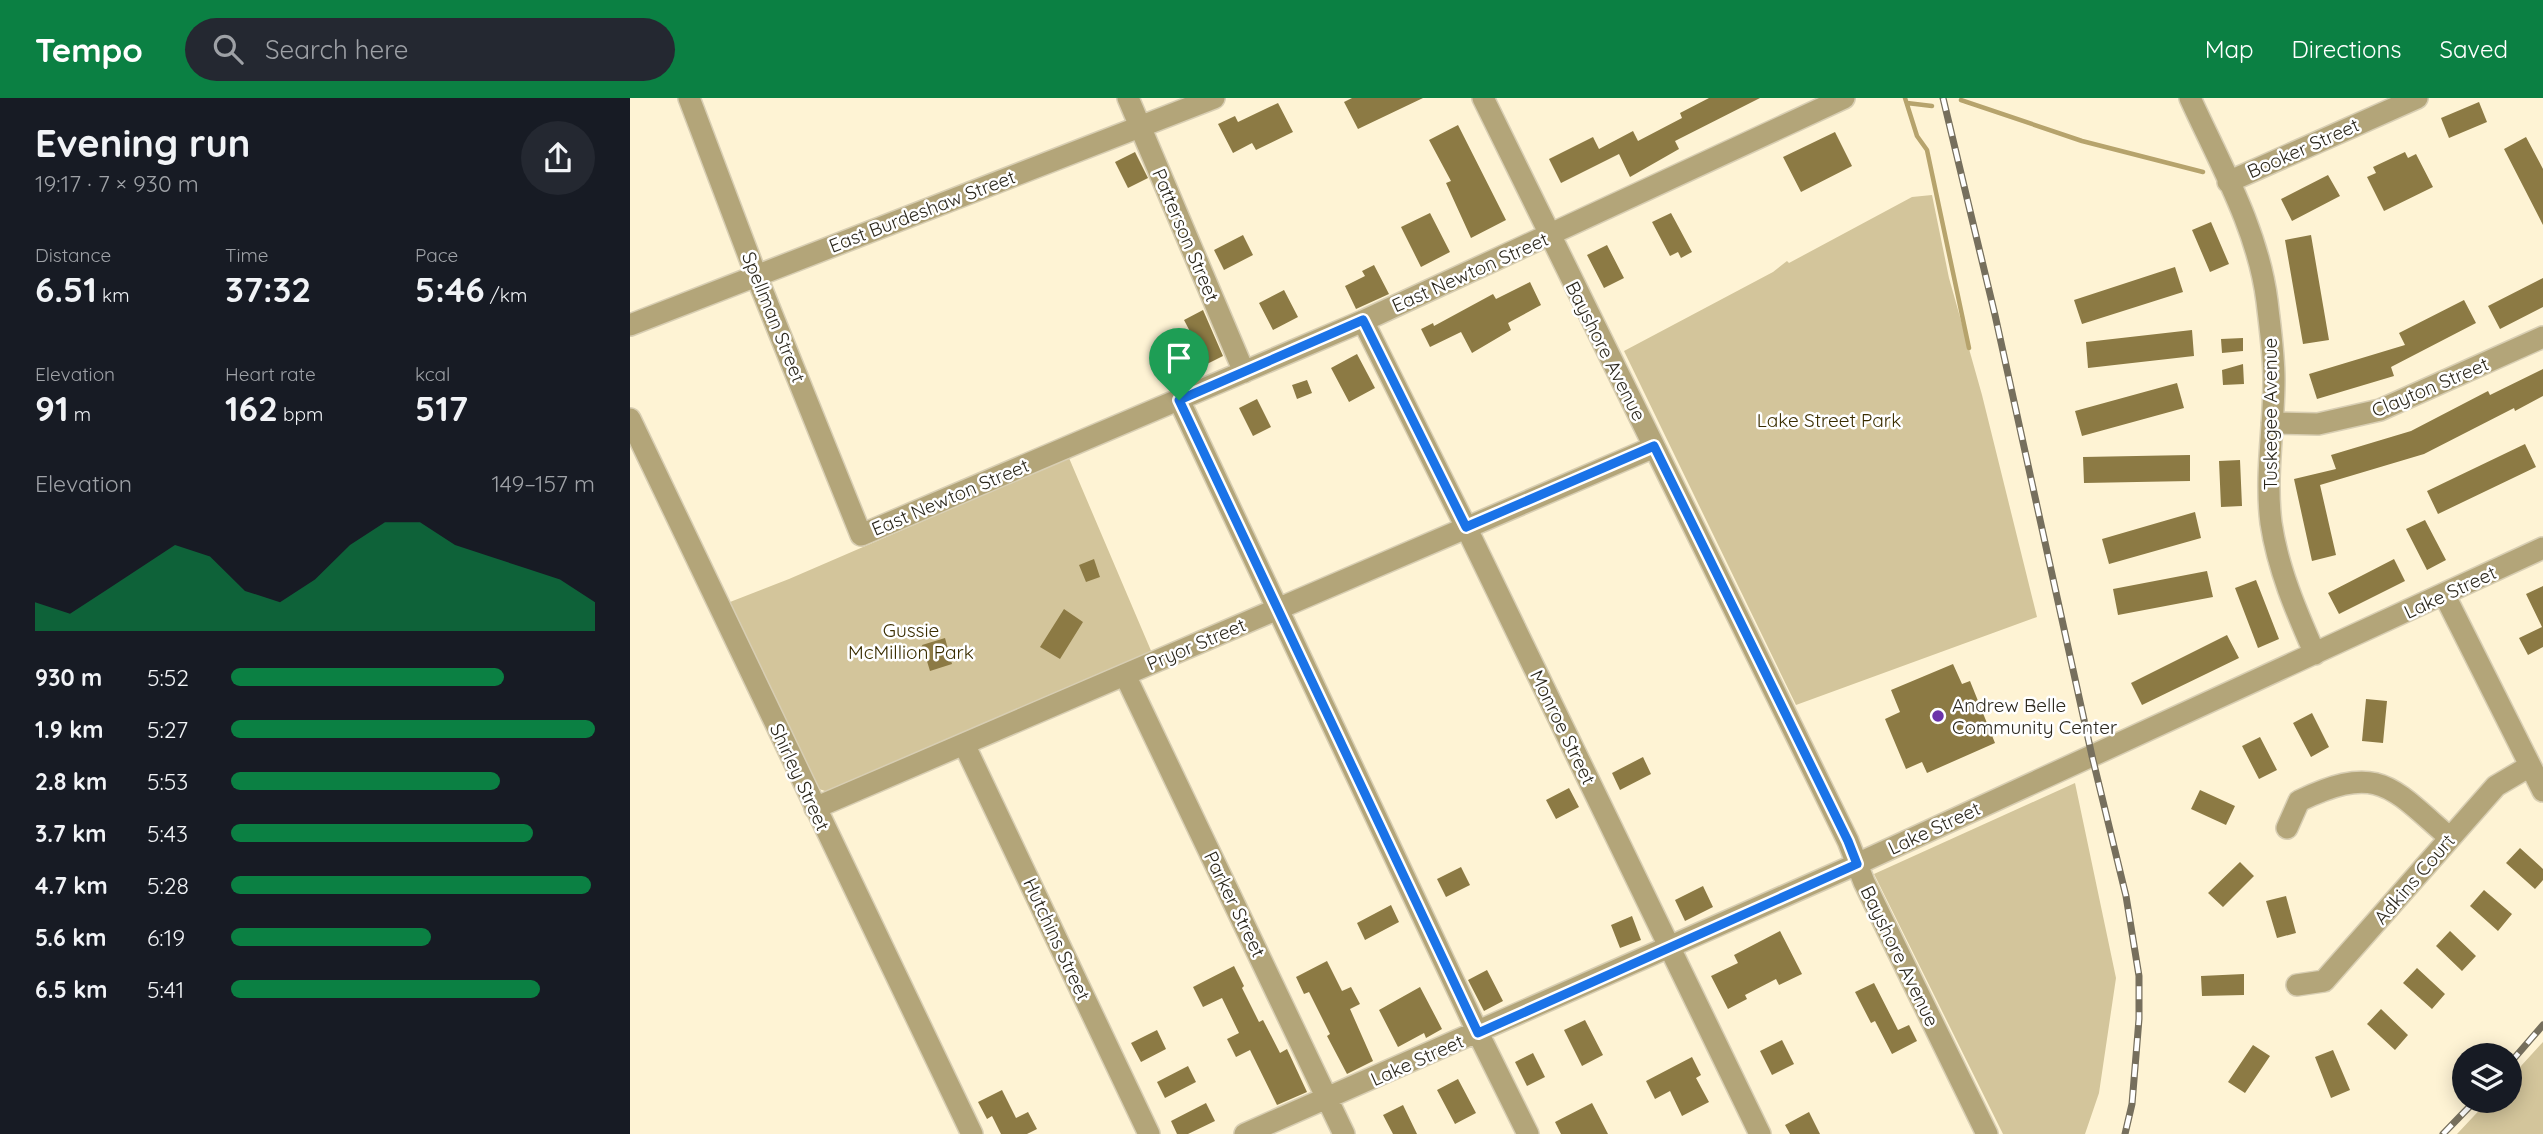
<!DOCTYPE html>
<html lang="en">
<head>
<meta charset="utf-8">
<style>
  body { margin:0; font-family:Quicksand,sans-serif; background:#242831; color:#f1f3f6; height:100vh; display:flex; flex-direction:column; font-size:26px; white-space:nowrap }
  * { box-sizing:border-box; margin:0 }
  p { font-size:23px; color:#9ea1a6 }
  .icon { flex:none; width:38px; height:38px; fill:none; stroke:currentColor; stroke-width:2; stroke-linecap:round; stroke-linejoin:round }
  .map { position:relative; flex:1; overflow:hidden }
  .sheet { display:flex; flex-direction:column; background:#171b24; width:630px }
  .sheet>* { flex:none }
  .buttons { position:absolute; left:1822px; top:945px; display:grid; gap:14px }
  .buttons a { display:grid; place-items:center; width:70px; height:70px; border-radius:50%; background:#171b24; box-shadow:0 4px 18px #0003; font-size:35px }
  .pin { position:absolute; display:grid; place-items:center; width:60px; height:60px; color:#fff; margin:-72px -30px; border-radius:50% 50% 50% 0; rotate:-45deg; box-shadow:0 0 7px #0007 }
  .pin .icon { rotate:45deg }
  .round { display:grid; place-items:center; flex:none; width:74px; height:74px; border-radius:37px; background:#242831 }
  .summary { display:flex; align-items:center; justify-content:space-between; height:119px; padding:0 35px }
  h1 { font-size:38px; font-weight:800; line-height:52px }
  .stats { display:grid; grid-template-columns:repeat(3,1fr); gap:10px; height:119px; padding:7px 35px }
  .stats div { display:grid; align-content:center }
  .stats b { font-size:35px; font-weight:800 }
  .stats small { font-size:19px; font-weight:400 }
  .stats p { font-size:19px }
  .chart { height:196px; padding:14px 35px }
  .chart p { display:flex; justify-content:space-between }
  .chart svg { width:100%; height:126px; margin-top:7px; fill:#0b8043; opacity:.7 }
  ul { padding:0 35px; list-style:none; font-size:23px }
  li { display:grid; grid-template-columns:112px 84px 1fr; align-items:center; height:52px }
  li i { height:18px; border-radius:9px; background:#0b8043 }
  header { display:flex; align-items:center; gap:42px; box-sizing:border-box; height:98px; padding:0 35px; background:#0b8043; color:#fff }
  header strong { font-size:33px }
  nav { display:flex; gap:38px; margin-inline-start:auto; font-size:24px }
  .search { width:490px; height:63px; background:#242831; display:flex; align-items:center; gap:18px; box-sizing:border-box; padding:0 24px; border-radius:38px; color:#9ea1a6; font-size:26px }
  main { display:flex; flex:1; min-height:0 }
  .map>svg:first-child { display:block }
  .green { fill:#d3c59b }
  .lines { fill:none; stroke-linecap:round; stroke-linejoin:round }
  .stream { stroke:#b6a36c; stroke-width:4.5 }
  .building { fill:#8c7a44 }
  .minor-casing { stroke:#d8ceb3; stroke-width:24 }
  .minor { stroke:#b3a579; stroke-width:21 }
  .rail-casing { stroke:#766f5d; stroke-width:7 }
  .rail { stroke:#fff; stroke-width:4.5; stroke-dasharray:13; stroke-linecap:butt }
  .route-casing { stroke:#fff; stroke-width:14 }
  .route { stroke:#1a73e8; stroke-width:9 }
  .poi-dot { fill:#6c33a9; stroke:#fff; stroke-width:2.5 }
  .labels { text-anchor:middle; dominant-baseline:central; stroke-width:5; stroke-linejoin:round; paint-order:stroke }
  .street-label { font-size:19px; fill:#2c281d; stroke:#fff }
  .park-label { font-size:19px; fill:#3a2d00; stroke:#fff }
  .poi-label { font-size:19px; fill:#2c281d; stroke:#fff; text-anchor:start }
</style>
</head>
<body>
<header>
<strong>Tempo</strong>
<div class="search"><svg class="icon" aria-label="search" viewBox="0 0 24 24"><circle cx="10" cy="10" r="6"/><path d="M15 15l6 6"/></svg>Search here</div>
<nav><a>Map</a><a>Directions</a><a>Saved</a></nav>
</header>
<main>
<section class="sheet">
<div class="summary"><div><h1>Evening run</h1><p>19:17 · 7 × 930 m</p></div><a class="round"><svg class="icon" aria-label="share" viewBox="0 0 24 24"><path d="M12 15V3M7 8l5-5 5 5M5 13v7h14v-7"/></svg></a></div>
<div class="stats">
<div><p>Distance</p><b>6.51<small> km</small></b></div>
<div><p>Time</p><b>37:32</b></div>
<div><p>Pace</p><b>5:46<small> /km</small></b></div>
</div>
<div class="stats">
<div><p>Elevation</p><b>91<small> m</small></b></div>
<div><p>Heart rate</p><b>162<small> bpm</small></b></div>
<div><p>kcal</p><b>517</b></div>
</div>
<div class="chart"><p><span>Elevation</span>149–157 m</p>
<svg viewBox="0 0 160 44" preserveAspectRatio="none"><path d="M0 44V34L10 38L20 30L30 22L40 14L50 18L60 30L70 34L80 26L90 14L100 6L110 6L120 14L130 18L140 22L150 26L160 34V44z"/></svg>
</div>
<ul>
<li><b>930 m</b>5:52<i style="width:75%"></i></li>
<li><b>1.9 km</b>5:27<i style="width:100%"></i></li>
<li><b>2.8 km</b>5:53<i style="width:74%"></i></li>
<li><b>3.7 km</b>5:43<i style="width:83%"></i></li>
<li><b>4.7 km</b>5:28<i style="width:99%"></i></li>
<li><b>5.6 km</b>6:19<i style="width:55%"></i></li>
<li><b>6.5 km</b>5:41<i style="width:85%"></i></li>
</ul>
</section>
<div class="map">
<svg width="1913" height="1036" viewBox="0 0 1913 1036">
  <rect width="100%" height="100%" fill="#fef3d4"/>
  <path class="green" d="M1302 97 1319 180 1352 297 1407 519 1166 607 994 253 1143 174 1157 163 1159 165 1282 99Z
    M439 360 522 555 198 694 186 690 100 504 159 481Z
    M1445 685 1486 880 1469 995 1455 1036H1373L1244 776Z
    M1913 944V1036H1827L1858 1003H1880V980Z"/>
  <g class="lines">
    <path class="stream" d="M1275 0 1287 38 1297 52 1339 250
      M1331 2 1452 43 1573 74
      M1277 5 1302 8"/>
  </g>
  <path class="building" d="M722 0H793L728 31 714 4Z
    M1079 0H1130L1045 43 1049 51 1000 79 989 56 931 85 919 61 963 39 969 51 1003 33 1008 43 1052 20 1050 15Z
    M1849 4 1857 24 1819 40 1811 20Z
    M648 5 663 34 626 52 622 45 603 55 588 26 605 18 608 24Z
    M828 27 876 122 841 140 816 85 821 83 799 42Z
    M1205 34 1222 68 1171 94 1153 59Z
    M1896 39 1913 71V127L1874 51Z
    M505 54 518 80 498 90 485 64Z
    M1775 54 1778 60 1786 56 1803 89 1754 113 1737 79 1746 75 1743 69Z
    M1698 77 1710 98 1662 123 1651 101Z
    M800 115 820 154 791 169 771 129Z
    M1041 115 1062 154 1051 160 1048 154 1040 158 1022 124Z
    M1581 124 1599 166 1580 174 1562 132Z
    M613 137 623 157 594 172 584 152Z
    M1681 137 1699 242 1673 246 1655 142Z
    M977 147 994 180 974 190 957 157Z
    M744 167 759 196 726 211 715 188 735 178 732 173Z
    M1545 169 1553 194 1452 226 1444 202Z
    M1913 180V209L1870 231 1858 208Z
    M900 184 911 207 878 225 881 232 842 255 831 234 800 249 791 231 803 225 804 228 863 196 866 201Z
    M654 192 668 219 643 232 629 205Z
    M1834 202 1846 225 1761 269 1764 278 1687 301 1679 276 1775 247 1769 235Z
    M573 212 593 258 577 266 554 222Z
    M1562 232 1564 258 1458 270 1456 244Z
    M1613 240V253L1592 255 1591 241Z
    M727 256 745 290 719 304 701 270Z
    M1613 266 1614 286 1593 287 1592 272Z
    M1913 271V298L1885 313 1884 310 1794 356 1690 387 1706 457 1682 463 1664 381 1706 371 1701 357 1781 333 1858 293 1860 297Z
    M677 282 682 295 667 301 662 287Z
    M1547 285 1554 310 1452 338 1445 313Z
    M627 301 641 329 623 338 609 310Z
    M1895 346 1906 369 1808 416 1797 393Z
    M1560 357V383L1454 385 1453 359Z
    M1610 362 1612 408 1591 409 1589 363Z
    M1565 414 1571 440 1479 466 1472 441Z
    M1795 422 1816 462 1797 472 1776 431Z
    M464 461 470 479 456 484 449 467Z
    M1764 461 1775 483 1709 516 1698 495Z
    M1577 473 1583 499 1488 517 1483 491Z
    M1626 482 1649 541 1628 550 1605 490Z
    M1913 488V549L1898 557 1889 540 1912 529 1896 496Z
    M434 511 453 524 430 561 410 549Z
    M1597 537 1609 560 1512 607 1501 585Z
    M315 540 322 566 300 573 292 547Z
    M1323 566 1332 586 1340 583 1365 645 1297 675 1292 664 1276 671 1255 621 1270 614 1261 592Z
    M1736 601 1757 603 1753 645 1732 643Z
    M1682 615 1699 649 1681 659 1663 625Z
    M1630 639 1647 672 1629 681 1612 648Z
    M1013 659 1021 676 990 692 982 675Z
    M939 690 949 709 926 721 916 702Z
    M1570 692 1605 708 1596 727 1561 711Z
    M1890 750 1913 771V782L1905 791 1876 765Z
    M1610 764 1624 778 1593 809 1578 795Z
    M831 769 840 787 816 799 807 781Z
    M1073 788 1083 809 1055 823 1045 802Z
    M1854 792 1882 816 1868 833 1840 808Z
    M1656 798 1666 835 1647 840 1636 803Z
    M761 807 769 824 735 842 727 825Z
    M1002 818 1011 842 990 850 981 827Z
    M1150 833 1172 876 1149 887 1146 881 1115 897 1117 901 1098 911 1081 878 1108 865 1104 857Z
    M1820 833 1846 858 1832 873 1806 848Z
    M697 863 712 893 721 889 730 906 720 911 743 963 717 976 697 938 700 936 679 894 674 896 666 879Z
    M604 868 614 888 612 890 629 924 633 922 650 955 657 951 677 994 647 1007 620 952 606 959 597 941 609 935 592 900 573 909 563 889Z
    M1787 870 1815 896 1802 911 1773 885Z
    M857 872 873 903 854 913 838 882Z
    M1614 876V897L1572 898 1571 878Z
    M1244 885 1268 932 1279 927 1287 943 1262 956 1245 923 1241 925 1225 894Z
    M790 889 812 931 796 940 794 935 768 949 749 912Z
    M1751 911 1778 937 1765 952 1737 926Z
    M955 922 973 957 952 968 934 932Z
    M527 932 536 951 511 964 501 945Z
    M1152 942 1164 966 1142 977 1130 953Z
    M1623 947 1640 958 1615 995 1598 984Z
    M1703 952 1720 992 1701 1000 1685 959Z
    M903 955 915 979 897 988 885 964Z
    M1062 959 1071 977 1066 980 1079 1004 1052 1018 1040 993 1025 1001 1016 983Z
    M558 968 566 984 535 1000 527 984Z
    M828 981 846 1015 825 1026 807 992Z
    M372 992 386 1020 398 1014 407 1031 397 1036H371L362 1018 357 1021 348 1004Z
    M576 1005 585 1023 558 1036H547L541 1023Z
    M962 1005 978 1036H931L925 1024Z
    M773 1007 787 1036H763L753 1017Z
    M1179 1014 1190 1036H1160L1155 1027Z"/>
  <g class="lines">
    <defs>
      <path id="minor" d="M59 0 126 177 231 437 733 223 1214 0
        M498 0 614 274
        M853 0 1218 743 1234 784 1357 1036
        M1560 0C1589 64 1628 131 1637 203 1640 229 1644 256 1644 282 1644 330 1635 377 1641 425 1648 471 1666 513 1685 556
        M1598 84 1787 0
        M733 223 836 429 1130 1036
        M0 227 584 0
        M549 302 848 935 898 1036
        M0 321 342 1036
        M1642 325 1688 326 1750 312 1913 239
        M1814 496 1913 693
        M495 577 714 1036
        M334 646 519 1036
        M185 710 1024 349
        M1657 730 1669 703C1749 665 1760 688 1820 740
        M1667 887 1694 883 1866 688 1900 668
        M615 1036 1227 766 1913 450"/>
    </defs>
    <use href="#minor" class="minor-casing"/>
    <use href="#minor" class="minor"/>
    <defs>
      <path id="rail" d="M1313 0 1365 217 1462 658 1496 798 1509 878V921L1502 1006 1495 1036
        M1880 965 1913 927
        M1813 1036 1845 1003"/>
    </defs>
    <use href="#rail" class="rail-casing"/>
    <use href="#rail" class="rail"/>
  </g>
  <g class="lines">
    <defs>
      <path id="route" d="M733 222 836 429 1024 348 1218 743 1227 766 848 935 549 302Z"/>
    </defs>
    <use href="#route" class="route-casing"/>
    <use href="#route" class="route"/>
  </g>
  <circle class="poi-dot" cx="1308" cy="618" r="7"/>
  <g class="labels">
    <g class="street-label">
      <text transform="translate(1673 50) rotate(-24)">Booker Street</text>
      <text transform="translate(292 113) rotate(-21)">East Burdeshaw Street</text>
      <text transform="translate(556 137) rotate(67)">Patterson Street</text>
      <text transform="translate(840 174) rotate(-24)">East Newton Street</text>
      <text transform="translate(144 219) rotate(68)">Spellman Street</text>
      <text transform="translate(976 253) rotate(63)">Bayshore Avenue</text>
      <text transform="translate(1800 289) rotate(-23)">Clayton Street</text>
      <text transform="translate(1640 316) rotate(-90)">Tuskegee Avenue</text>
      <text transform="translate(320 399) rotate(-23)">East Newton Street</text>
      <text transform="translate(1820 494) rotate(-25)">Lake Street</text>
      <text transform="translate(566 546) rotate(-23)">Pryor Street</text>
      <text transform="translate(933 629) rotate(64)">Monroe Street</text>
      <text transform="translate(170 679) rotate(65)">Shirley Street</text>
      <text transform="translate(1304 730) rotate(-25)">Lake Street</text>
      <text transform="translate(1784 781) rotate(-49)">Adkins Court</text>
      <text transform="translate(605 806) rotate(64)">Parker Street</text>
      <text transform="translate(427 841) rotate(65)">Hutchins Street</text>
      <text transform="translate(1270 858) rotate(64)">Bayshore Avenue</text>
      <text transform="translate(787 962) rotate(-24)">Lake Street</text>
    </g>
    <g class="park-label">
      <text x="1199" y="322">Lake Street Park</text>
      <text x="281" y="532">Gussie<tspan x="281" dy="22">McMillion Park</tspan></text>
    </g>
    <g class="poi-label">
      <text x="1322" y="607">Andrew Belle<tspan x="1322" dy="22">Community Center</tspan></text>
    </g>
  </g>
</svg>
<div class="buttons">
<a><svg class="icon" aria-label="layers" viewBox="0 0 24 24"><path d="M12 4l9 5-9 5-9-5zM3 14l9 5 9-5"/></svg></a>
</div>
<div class="pin" style="left:549px;top:302px;background:#1e9e55"><svg class="icon" aria-label="arrive" viewBox="0 0 24 24"><path d="M6 21V4h12l-3 4 3 4H6"/></svg></div>
</div>
</main>
</body>
</html>
